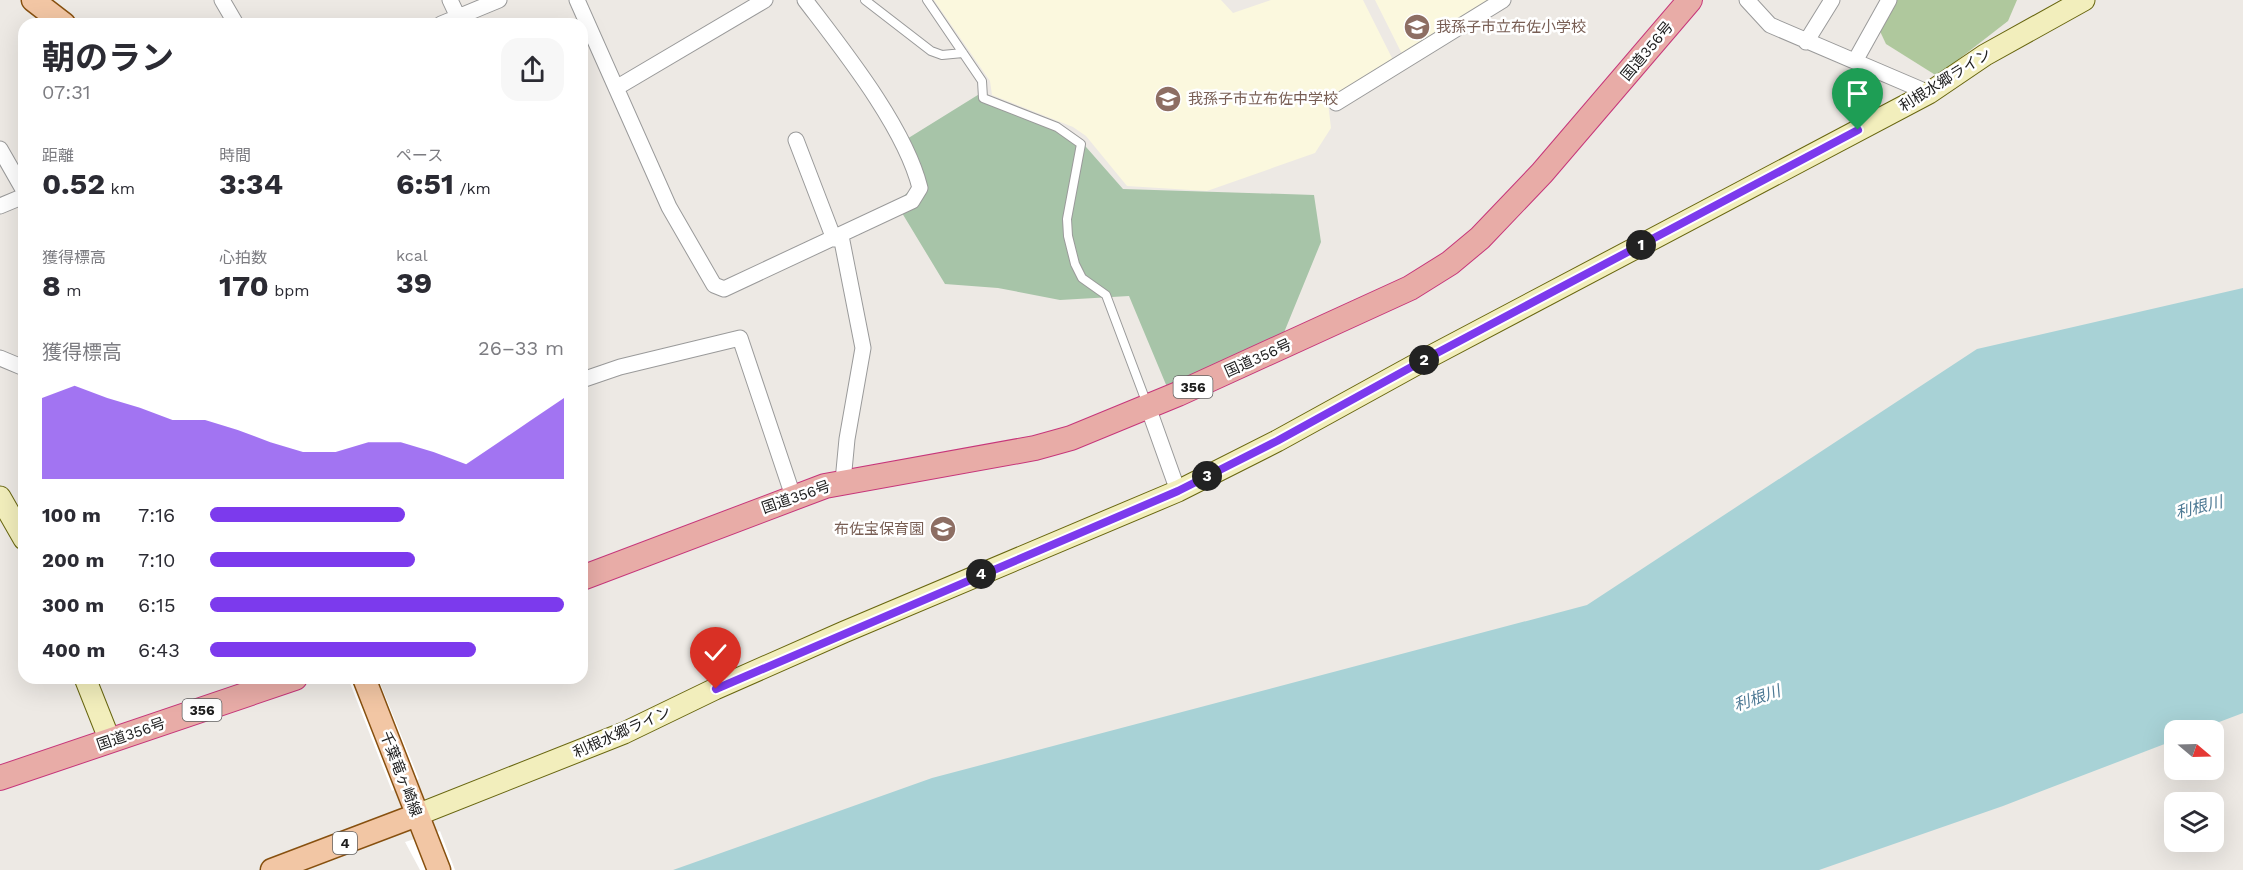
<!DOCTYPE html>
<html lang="ja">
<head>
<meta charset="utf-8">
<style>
  body { margin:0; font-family:"Work Sans","Noto Sans JP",sans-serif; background:#f7f7f7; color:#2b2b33; height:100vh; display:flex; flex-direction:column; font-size:22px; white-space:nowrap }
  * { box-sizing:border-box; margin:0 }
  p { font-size:20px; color:#7c7c81 }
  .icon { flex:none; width:33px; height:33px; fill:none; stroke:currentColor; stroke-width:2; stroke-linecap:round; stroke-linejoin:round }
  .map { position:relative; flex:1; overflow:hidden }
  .panel { position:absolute; left:18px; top:18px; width:570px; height:666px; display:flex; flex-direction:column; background:#fff; border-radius:18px; box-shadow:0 6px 24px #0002 }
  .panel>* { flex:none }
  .needle { width:39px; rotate:109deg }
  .fabs { position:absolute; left:2164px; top:720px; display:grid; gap:12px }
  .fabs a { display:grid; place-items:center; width:60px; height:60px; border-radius:12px; background:#fff; box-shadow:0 6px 24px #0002; font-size:30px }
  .pin { position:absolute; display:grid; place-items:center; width:51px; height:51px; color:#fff; margin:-62px -26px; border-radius:50% 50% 50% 0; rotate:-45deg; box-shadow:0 0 6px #0007 }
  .pin .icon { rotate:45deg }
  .km { position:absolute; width:30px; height:30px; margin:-15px; border-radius:50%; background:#222; color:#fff; font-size:16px; line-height:30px; text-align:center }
  .round { display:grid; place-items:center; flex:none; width:63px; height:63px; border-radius:18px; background:#f7f7f7 }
  .overview { display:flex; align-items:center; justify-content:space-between; height:102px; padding:0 24px }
  h1 { font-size:33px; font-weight:700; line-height:45px }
  .stats { display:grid; grid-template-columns:repeat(3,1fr); gap:9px; height:102px; padding:6px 24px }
  .stats div { display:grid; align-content:center }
  .stats b { font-size:30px; font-weight:700 }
  .stats small { font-size:16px; font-weight:400 }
  .stats p { font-size:16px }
  .chart { height:168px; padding:12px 24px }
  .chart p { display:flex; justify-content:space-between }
  .chart svg { width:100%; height:108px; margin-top:6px; fill:#7c3aed; opacity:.7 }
  ul { padding:0 24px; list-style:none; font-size:20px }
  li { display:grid; grid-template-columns:96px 72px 1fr; align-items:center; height:45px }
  li i { height:15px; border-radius:8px; background:#7c3aed }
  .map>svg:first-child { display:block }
  .education { fill:#fbf8de }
  .forest { fill:#afc89d }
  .cemetery { fill:#a7c4a8 }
  .water { fill:#a8d2d6 }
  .pier { fill:#fff }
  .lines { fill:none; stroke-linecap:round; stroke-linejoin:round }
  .service-casing { stroke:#9a9a9a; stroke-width:10 }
  .minor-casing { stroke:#9a9a9a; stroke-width:17 }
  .secondary-casing { stroke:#686610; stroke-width:23 }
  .primary-casing { stroke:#87500f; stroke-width:25 }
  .trunk-casing { stroke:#c6367a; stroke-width:26 }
  .service { stroke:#fff; stroke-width:8 }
  .minor { stroke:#fff; stroke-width:15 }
  .secondary { stroke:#f2eebc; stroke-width:21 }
  .primary { stroke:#f2c6a4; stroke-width:22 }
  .trunk { stroke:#e8aca7; stroke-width:24 }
  .route-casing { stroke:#fff; stroke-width:12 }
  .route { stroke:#7c3aed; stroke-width:8 }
  .labels { text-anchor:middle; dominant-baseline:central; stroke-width:5; stroke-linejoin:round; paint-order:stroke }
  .shield { fill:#fff; stroke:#616161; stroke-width:1.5 }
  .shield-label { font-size:14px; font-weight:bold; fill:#1d1d1d }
  .education-label { font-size:15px; fill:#785e54; stroke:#fff; text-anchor:start }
  .street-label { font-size:15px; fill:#1d1d1d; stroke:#fff }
  .water-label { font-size:16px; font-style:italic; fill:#4d7994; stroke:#fff }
</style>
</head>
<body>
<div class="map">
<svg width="2243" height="870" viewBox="0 0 2243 870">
  <rect width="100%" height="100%" fill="#ede9e4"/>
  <path class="education" d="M934 0H1221L1233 13 1271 0H1363L1394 62 1328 103 1331 128 1315 153 1207 191 1127 186 1086 136 1073 127 992 95 990 81Z
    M1375 0H1489L1402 54Z"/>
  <path class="forest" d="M1891 0H2017L2008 21 1937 76 1886 44 1878 27Z"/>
  <path class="cemetery" d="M981 93 1079 139 1123 189 1314 195 1321 242 1283 335 1167 387 1129 296 1060 300 998 288 945 284 896 203 918 183 902 142Z"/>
  <path class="water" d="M2243 288V713L2198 730H2175V740L2003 806 1819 870H673L932 778 1587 605 1977 349Z"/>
  <path class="pier" d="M348 678H378L419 779 392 791Z
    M440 831 455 870H420L405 842Z"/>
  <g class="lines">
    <defs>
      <path id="service" d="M865 0 931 51 942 55 963 53
        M927 0 982 81 983 98 1057 127 1081 144 1067 219 1068 236 1075 264 1082 278 1106 295 1147 404"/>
      <path id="minor" d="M222 0 236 24
        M450 0 458 17
        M577 0 669 207 714 285 724 289 912 201 920 188C905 127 843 50 805 0
        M1747 0 1770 25 1929 93
        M441 24 499 0
        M1806 42 1832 0
        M1855 61 1889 0
        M616 88 765 0
        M1336 103 1503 0
        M796 140 834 239
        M0 149 24 191
        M0 206 24 196
        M841 236 863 348 847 439 843 481
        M0 358 24 368
        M582 380 620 367 740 338 793 496
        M1148 407 1178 491"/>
      <path id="secondary" d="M0 497 24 539
        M85 678 110 741
        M417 815 624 733 715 689 844 632 1178 491 1277 441 1435 354 1929 93 1985 55 2084 0"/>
      <path id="primary" d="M33 0 64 24
        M364 678 439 870
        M272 870 417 815"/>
      <path id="trunk" d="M582 578 825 486 1035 448 1071 438 1178 394 1410 288 1450 263 1480 238 1542 173 1690 0
        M0 778 295 678"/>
    </defs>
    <use href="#service" class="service-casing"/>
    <use href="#minor" class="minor-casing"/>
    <use href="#secondary" class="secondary-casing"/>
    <use href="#primary" class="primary-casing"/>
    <use href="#trunk" class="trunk-casing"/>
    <use href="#service" class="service"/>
    <use href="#minor" class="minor"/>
    <use href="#secondary" class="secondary"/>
    <use href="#primary" class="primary"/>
    <use href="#trunk" class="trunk"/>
  </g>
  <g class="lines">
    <defs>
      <path id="route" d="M716 689 1178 491 1277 441 1435 354 1858 130"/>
    </defs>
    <use href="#route" class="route-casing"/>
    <use href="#route" class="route"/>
  </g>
  <defs>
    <symbol id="school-disc" viewBox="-11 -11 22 22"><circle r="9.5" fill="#8d6e63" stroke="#fff"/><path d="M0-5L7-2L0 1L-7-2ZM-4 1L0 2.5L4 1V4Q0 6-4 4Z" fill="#fff"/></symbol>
  </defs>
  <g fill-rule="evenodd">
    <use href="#school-disc" x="1402" y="12" width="30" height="30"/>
    <use href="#school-disc" x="1153" y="84" width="30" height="30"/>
    <use href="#school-disc" x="928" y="514" width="30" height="30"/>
  </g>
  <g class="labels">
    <g class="shield">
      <rect x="1173.5" y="376" width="39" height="22" rx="4.5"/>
      <rect x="182.5" y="699" width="39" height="22" rx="4.5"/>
      <rect x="333" y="832" width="24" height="22" rx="4.5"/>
    </g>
    <g class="shield-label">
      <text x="1193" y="387">356</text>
      <text x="202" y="710">356</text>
      <text x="345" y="843">4</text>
    </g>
    <g class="education-label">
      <text x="1436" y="27">我孫子市立布佐小学校</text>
      <text x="1188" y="99">我孫子市立布佐中学校</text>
      <text x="924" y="529" text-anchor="end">布佐宝保育園</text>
    </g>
    <g class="street-label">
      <text transform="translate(1647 51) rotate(-50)">国道356号</text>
      <text transform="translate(1945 80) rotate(-32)">利根水郷ライン</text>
      <text transform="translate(1258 358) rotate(-24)">国道356号</text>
      <text transform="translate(796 497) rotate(-19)">国道356号</text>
      <text transform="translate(622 732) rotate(-24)">利根水郷ライン</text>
      <text transform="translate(131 734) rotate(-19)">国道356号</text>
      <text transform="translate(401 774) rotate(69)">千葉竜ヶ崎線</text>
    </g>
    <g class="water-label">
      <text transform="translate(2199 507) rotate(-14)">利根川</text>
      <text transform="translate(1757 698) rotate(-19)">利根川</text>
    </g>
  </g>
</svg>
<div class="fabs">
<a><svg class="needle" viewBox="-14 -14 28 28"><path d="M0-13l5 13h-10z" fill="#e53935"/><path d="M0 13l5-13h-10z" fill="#7c7c81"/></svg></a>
<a><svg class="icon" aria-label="layers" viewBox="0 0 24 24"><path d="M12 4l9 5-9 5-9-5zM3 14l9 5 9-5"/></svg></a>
</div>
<div class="pin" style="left:1858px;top:130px;background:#1e9e55"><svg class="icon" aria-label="arrive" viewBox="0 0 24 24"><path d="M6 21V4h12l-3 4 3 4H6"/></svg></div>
<div class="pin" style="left:716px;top:689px;background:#d93025"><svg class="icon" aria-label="check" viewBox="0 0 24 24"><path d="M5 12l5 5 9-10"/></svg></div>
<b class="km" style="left:1641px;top:245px">1</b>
<b class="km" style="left:1424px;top:360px">2</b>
<b class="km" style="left:1207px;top:476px">3</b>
<b class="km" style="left:981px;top:574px">4</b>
<section class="panel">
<div class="overview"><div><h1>朝のラン</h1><p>07:31</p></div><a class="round"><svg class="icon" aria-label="share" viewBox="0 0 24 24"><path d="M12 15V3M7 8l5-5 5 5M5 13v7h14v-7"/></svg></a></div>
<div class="stats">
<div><p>距離</p><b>0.52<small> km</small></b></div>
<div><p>時間</p><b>3:34</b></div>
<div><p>ペース</p><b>6:51<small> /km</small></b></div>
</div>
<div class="stats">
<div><p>獲得標高</p><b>8<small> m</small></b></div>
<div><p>心拍数</p><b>170<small> bpm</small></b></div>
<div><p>kcal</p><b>39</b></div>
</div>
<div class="chart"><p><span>獲得標高</span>26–33 m</p>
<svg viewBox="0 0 160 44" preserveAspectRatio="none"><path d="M0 44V11L10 6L20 11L30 15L40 20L50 20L60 24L70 29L80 33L90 33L100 29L110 29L120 33L130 38L140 29L150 20L160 11V44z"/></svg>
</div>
<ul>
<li><b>100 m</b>7:16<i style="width:55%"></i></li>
<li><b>200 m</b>7:10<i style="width:58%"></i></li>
<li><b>300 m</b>6:15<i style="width:100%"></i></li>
<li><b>400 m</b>6:43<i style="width:75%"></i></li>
</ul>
</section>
</div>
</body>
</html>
